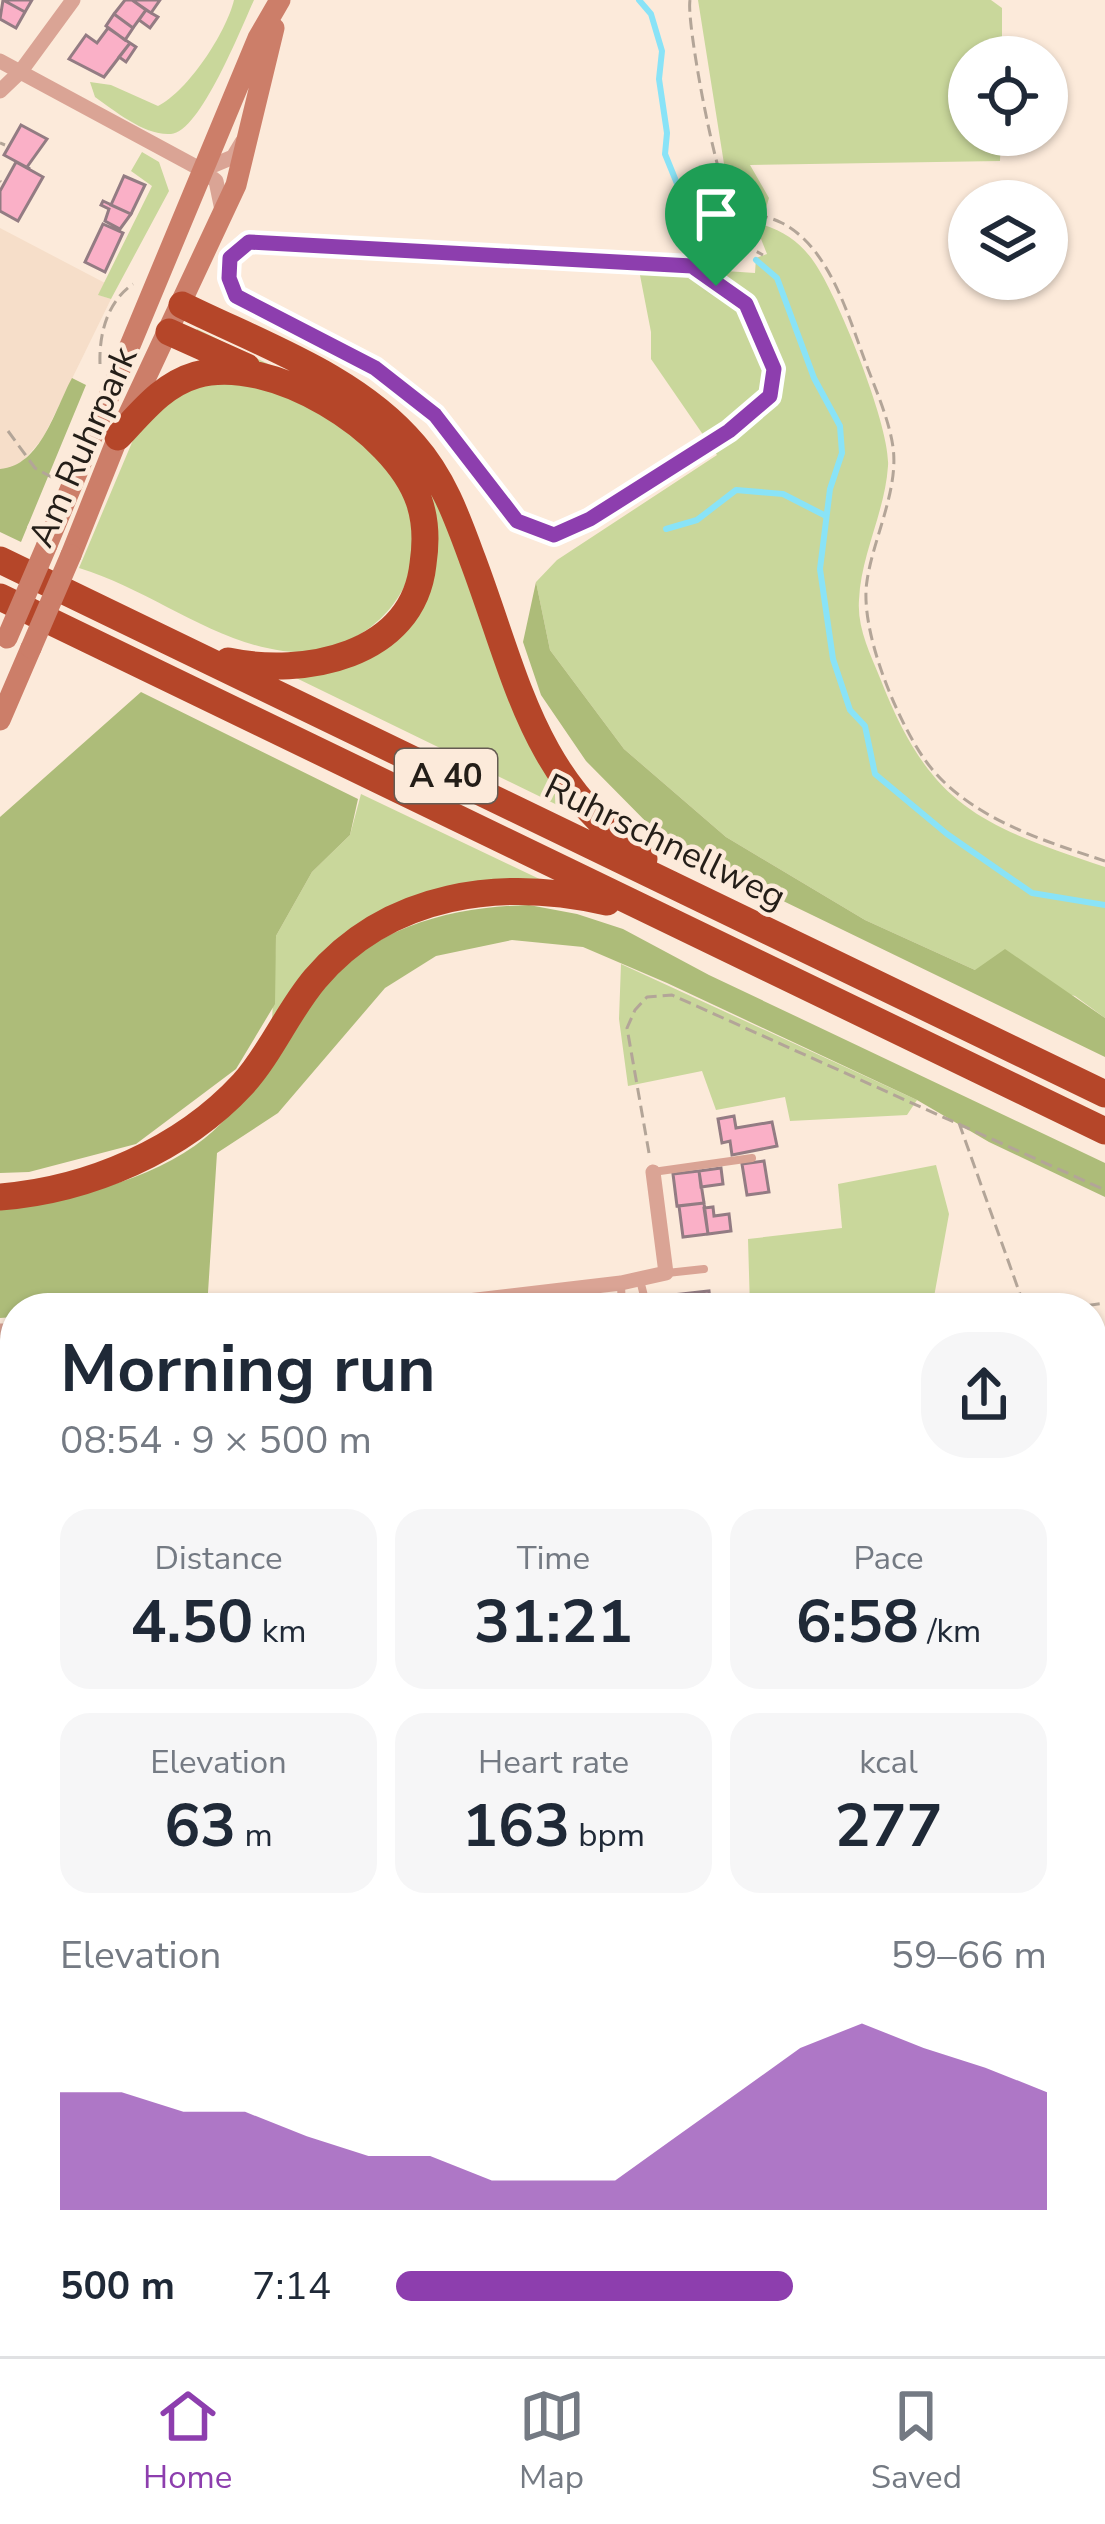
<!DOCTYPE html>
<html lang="en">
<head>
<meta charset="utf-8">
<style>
  body { margin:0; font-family:"Nunito Sans",sans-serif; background:#f6f6f7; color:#1f2937; height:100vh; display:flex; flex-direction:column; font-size:45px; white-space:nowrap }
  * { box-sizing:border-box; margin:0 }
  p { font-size:39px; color:#747a83 }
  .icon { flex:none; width:66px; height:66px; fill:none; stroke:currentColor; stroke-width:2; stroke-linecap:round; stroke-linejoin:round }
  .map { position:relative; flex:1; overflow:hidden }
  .sheet { position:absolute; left:0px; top:1293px; width:1107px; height:1065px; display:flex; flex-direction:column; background:#fff; border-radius:48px 48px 0 0; box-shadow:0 3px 9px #0004 }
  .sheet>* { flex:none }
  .fabs { position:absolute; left:948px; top:36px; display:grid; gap:24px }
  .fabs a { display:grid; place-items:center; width:120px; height:120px; border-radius:50%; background:#fff; box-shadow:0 3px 9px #0004; font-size:60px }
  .pin { position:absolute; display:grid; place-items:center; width:102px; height:102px; color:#fff; margin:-123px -51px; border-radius:50% 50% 50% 0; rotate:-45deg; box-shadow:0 0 12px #0007 }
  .pin .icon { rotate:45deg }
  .round { display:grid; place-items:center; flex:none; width:126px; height:126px; border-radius:48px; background:#f6f6f7 }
  .headline { display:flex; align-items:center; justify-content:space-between; height:204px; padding:0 60px }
  h1 { font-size:66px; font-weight:700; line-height:90px }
  .figures { display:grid; grid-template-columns:repeat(3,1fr); gap:18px; height:204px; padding:12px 60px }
  .figures div { display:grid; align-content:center; border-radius:30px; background:#f6f6f7; text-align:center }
  .figures b { font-size:60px; font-weight:700 }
  .figures small { font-size:33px; font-weight:400 }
  .figures p { font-size:33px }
  .chart { height:336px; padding:24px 60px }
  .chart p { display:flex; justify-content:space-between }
  .chart svg { width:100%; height:216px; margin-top:12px; fill:#8d3eae; opacity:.7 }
  ul { padding:0 60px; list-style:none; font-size:39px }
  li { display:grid; grid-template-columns:192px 144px 1fr; align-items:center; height:90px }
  li i { height:30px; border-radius:15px; background:#8d3eae }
  .tab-bar { display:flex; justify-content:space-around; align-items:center; height:168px; border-top:3px solid #e0e1e3; background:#fff; font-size:33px; color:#747a83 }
  .tab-bar a { display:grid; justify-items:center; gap:6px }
  .tab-bar .active { color:#8d3eae }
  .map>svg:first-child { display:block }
  .built { fill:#f6dec9 }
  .green { fill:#c9d79b }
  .forest { fill:#adbc79 }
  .water { fill:#89e3f7 }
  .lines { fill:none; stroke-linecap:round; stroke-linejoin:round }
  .stream { stroke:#89e3f7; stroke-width:6 }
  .building { fill:#fab0c7; stroke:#937c83; stroke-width:3 }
  .path { stroke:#b3a598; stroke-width:3; stroke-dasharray:12 6; stroke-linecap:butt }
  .lane { stroke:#daa495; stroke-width:8 }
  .street { stroke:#daa495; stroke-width:15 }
  .secondary { stroke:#cc7e69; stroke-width:21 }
  .highway { stroke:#b54629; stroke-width:27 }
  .secondary-bridge { stroke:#cc7e69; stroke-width:21 }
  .route-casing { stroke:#fff; stroke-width:24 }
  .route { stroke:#8d3eae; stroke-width:15 }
  .labels { text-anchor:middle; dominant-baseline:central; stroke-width:9; stroke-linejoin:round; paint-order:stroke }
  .shield { fill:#fceada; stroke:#655b52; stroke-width:3 }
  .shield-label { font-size:33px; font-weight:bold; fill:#241e18 }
  .street-label { font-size:36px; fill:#241e18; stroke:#fceada }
</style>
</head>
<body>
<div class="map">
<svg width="1105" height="2356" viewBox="0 0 1105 2356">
  <rect width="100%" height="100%" fill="#fceada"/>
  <path class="built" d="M0 228 105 283 99 295 111 299 43 438 23 461 8 469H0Z"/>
  <path class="green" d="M234 0H254C242 26 200 133 171 134 145 136 115 111 95 97L90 82 111 85 158 106C188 91 226 33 234 0Z
    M698 0H991L1002 8V57H969V135H1001L1000 161 750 165 769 198 766 208 751 206 728 189Z
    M142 152 159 162 169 191 111 299 98 295 152 186 131 171Z
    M764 225C785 232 801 243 814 262 837 294 891 428 888 466 885 512 861 554 859 600 857 628 870 653 880 678 930 807 980 825 1105 867V1018L1075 996 975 970 865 920 726 837 624 749 550 650 536 582 557 560 717 455 651 359V332L638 265 755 273 756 258 767 254 761 239 753 247 748 245 756 228Z
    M197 329 356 407 432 488 586 819 290 675 414 616V475L195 333Z
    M217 380C234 383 255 382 271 389 327 412 404 457 414 523 426 598 356 661 283 651 210 641 149 589 79 568L133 440 172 397Z
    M361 794 550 884 427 895 272 1021 276 936 312 872 350 835Z
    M621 964 917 1100 907 1115 790 1121 785 1097 716 1110 702 1071 628 1086 619 1019Z
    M936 1165 949 1214 932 1308H750L748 1239 842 1228 838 1184Z
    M1105 1429V1501L1092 1500V1433Z
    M0 1859 15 1886V2343L0 2356Z
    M1092 1980 1105 1994V2111L1092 2098Z"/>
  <path class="forest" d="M72 378 86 385 21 542 0 532V469C41 466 55 409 72 378Z
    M536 582 550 650 624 749 726 837 865 920 975 970 1005 949 1105 1018V1057L670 846 586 761 541 695 523 642Z
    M141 692 358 799 350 835 312 872 276 936 275 1004 236 1069 136 1144 29 1172 0 1173V817Z
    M529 905 577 914 623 929 709 975 1105 1163V1197L989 1142 917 1100 667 983 583 947 512 940 436 956 385 988 278 1113 217 1153 207 1308H15V1317L0 1318V1209C67 1199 151 1182 205 1138 257 1095 281 1036 323 987 375 925 454 907 529 905Z
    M1092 1500 1105 1501V1994L1092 1980Z
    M0 1573 15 1588V1686L0 1658Z
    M0 1779 15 1800V1886L0 1859Z
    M1092 2098 1105 2111V2356H1088L1065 2343H1092Z
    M15 2245V2343H948L979 2356H0V2254Z"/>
  <path class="water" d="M1105 1344V1406L1092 1412V1350Z
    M0 1962 15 1995V2164L0 2177V2122L9 2101 0 2091Z"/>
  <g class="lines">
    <path class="stream" d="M639 0 651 14 662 51 659 79 667 133 665 154 678 186 680 218 689 228 718 239
      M756 260 777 278 814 378 840 426 842 453 830 489 820 569 833 659 850 710 865 726 875 774 947 834 1032 893 1105 905
      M666 529 697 520 736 490 783 494 826 516
      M1092 1446 1105 1441
      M6 1673 15 1669"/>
  </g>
  <path class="building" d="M3 0 25 12 16 28 0 19Z
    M3 0H32L25 12Z
    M125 0H132L146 10 133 28 114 14Z
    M132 0H160L151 13Z
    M146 10 158 17 150 28 139 20Z
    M114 14 133 28 125 40 106 26Z
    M108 28 130 43 104 77 69 59 86 35 97 43Z
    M130 43 136 47 126 62 119 57Z
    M21 125 47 139 27 167 30 169 4 155Z
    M16 162 43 177 18 221 0 211V191Z
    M124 176 145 185 131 214 111 205Z
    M103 201 131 214 120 229 105 221 109 209 101 205Z
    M103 224 123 233 105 272 85 262Z
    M734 1116 736 1128 772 1122 777 1146 732 1155 730 1141 722 1143 718 1119Z
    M764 1161 769 1192 747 1195 742 1164Z
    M721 1168 723 1184 701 1187 699 1171Z
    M699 1171 704 1203 677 1206 673 1174Z
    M704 1203 708 1234 683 1237 679 1206Z
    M713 1207 714 1216 729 1214 731 1231 708 1234 704 1208Z
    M709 1291 711 1308H665L663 1296Z
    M2 1372H15V1398H3Z"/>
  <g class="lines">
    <path class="path" d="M690 0C686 21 715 176 728 194 748 220 758 211 782 223 829 247 848 315 865 361 875 388 889 419 893 447 899 490 873 539 867 581 859 630 897 720 925 760 966 817 1041 840 1105 861
      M0 143 5 145
      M0 181 1 182
      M249 242 692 266 746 304 774 369 770 396 729 431 590 519 554 535 517 522 435 415 375 368 236 296 229 278 230 258Z
      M741 243 763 255
      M717 284 751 218
      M100 364C99 334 107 302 133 284
      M8 431 35 468 53 478
      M959 1123 1025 1308
      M649 1153 627 1028 635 1010 647 997 672 995 1105 1190
      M1070 1308 1105 1303
      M1092 1336 1105 1332
      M0 1614 15 1608
      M0 1894 15 1924
      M1092 1926 1105 1917
      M1092 1997 1105 2011
      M0 2231 15 2222
      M33 2356 36 2343
      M579 2356 594 2343"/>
    <path class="lane" d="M653 1172 752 1158
      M667 1273 704 1269
      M640 1280 647 1308
      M621 1285 622 1308"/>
    <path class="street" d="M0 61 202 170 216 181 223 215
      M0 91 21 71 73 0
      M202 170 233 157 242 142
      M408 1308 621 1283 666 1273 653 1172
      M0 1331H15
      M369 2343 388 2356"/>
    <path class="secondary" d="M47 545 258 38 280 0
      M71 555 118 437 236 185 274 28
      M0 720 31 648
      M0 1716 15 1740
      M0 1750 15 1773
      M984 2343 1011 2356
      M1025 2343 1048 2356"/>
    <path class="highway" d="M182 305C261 344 357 377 414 445 443 478 457 517 472 558 518 680 531 777 644 859
      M169 332 247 367
      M118 437C142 412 162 385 196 375 270 353 395 430 419 501 426 521 426 544 423 564 413 657 303 677 228 661
      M0 560 1105 1094
      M0 597 1105 1131
      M0 1197C89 1190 182 1150 243 1084 271 1053 288 1011 315 979 389 892 502 878 607 902"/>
    <path class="secondary-bridge" d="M7 638 47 545
      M31 648 71 555"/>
  </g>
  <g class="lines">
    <defs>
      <path id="route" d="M249 242 692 266 746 304 774 369 770 396 729 431 590 519 554 535 517 521 435 415 375 368 236 296 229 278 230 258Z"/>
    </defs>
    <use href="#route" class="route-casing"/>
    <use href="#route" class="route"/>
  </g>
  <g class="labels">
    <rect class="shield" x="395" y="749" width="102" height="54" rx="9"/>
    <g class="shield-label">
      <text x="446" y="776">A 40</text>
    </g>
    <g class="street-label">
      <text transform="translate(83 447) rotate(-66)">Am Ruhrpark</text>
      <text transform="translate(665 842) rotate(26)">Ruhrschnellweg</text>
    </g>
  </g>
</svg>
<div class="fabs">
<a><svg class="icon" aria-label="locate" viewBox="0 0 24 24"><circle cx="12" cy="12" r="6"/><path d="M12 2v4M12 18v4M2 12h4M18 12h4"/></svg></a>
<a><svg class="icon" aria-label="layers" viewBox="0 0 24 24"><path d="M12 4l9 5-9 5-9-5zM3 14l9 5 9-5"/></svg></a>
</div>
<div class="pin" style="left:716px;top:286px;background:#1e9e55"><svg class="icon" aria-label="arrive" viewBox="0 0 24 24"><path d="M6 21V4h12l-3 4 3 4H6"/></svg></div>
<section class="sheet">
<div class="headline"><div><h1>Morning run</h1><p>08:54 · 9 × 500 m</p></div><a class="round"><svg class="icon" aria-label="share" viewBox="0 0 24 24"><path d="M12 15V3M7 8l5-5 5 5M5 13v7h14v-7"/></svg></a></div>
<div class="figures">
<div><p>Distance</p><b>4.50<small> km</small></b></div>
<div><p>Time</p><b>31:21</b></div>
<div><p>Pace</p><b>6:58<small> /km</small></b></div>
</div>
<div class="figures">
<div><p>Elevation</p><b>63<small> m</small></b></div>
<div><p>Heart rate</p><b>163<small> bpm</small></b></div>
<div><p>kcal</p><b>277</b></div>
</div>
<div class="chart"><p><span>Elevation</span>59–66 m</p>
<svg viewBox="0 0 160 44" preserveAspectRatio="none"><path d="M0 44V20L10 20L20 24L30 24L40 29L50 33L60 33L70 38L80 38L90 38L100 29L110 20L120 11L130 6L140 11L150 15L160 20V44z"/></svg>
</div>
<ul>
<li><b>500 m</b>7:14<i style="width:61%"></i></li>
</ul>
</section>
</div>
<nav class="tab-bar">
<a class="active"><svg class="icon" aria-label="home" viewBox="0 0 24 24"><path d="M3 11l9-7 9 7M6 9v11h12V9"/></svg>Home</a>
<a><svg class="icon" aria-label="map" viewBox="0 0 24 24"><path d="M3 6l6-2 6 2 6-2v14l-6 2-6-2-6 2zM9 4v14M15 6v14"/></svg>Map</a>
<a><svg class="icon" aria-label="saved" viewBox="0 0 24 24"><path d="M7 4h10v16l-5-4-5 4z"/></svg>Saved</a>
</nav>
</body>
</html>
